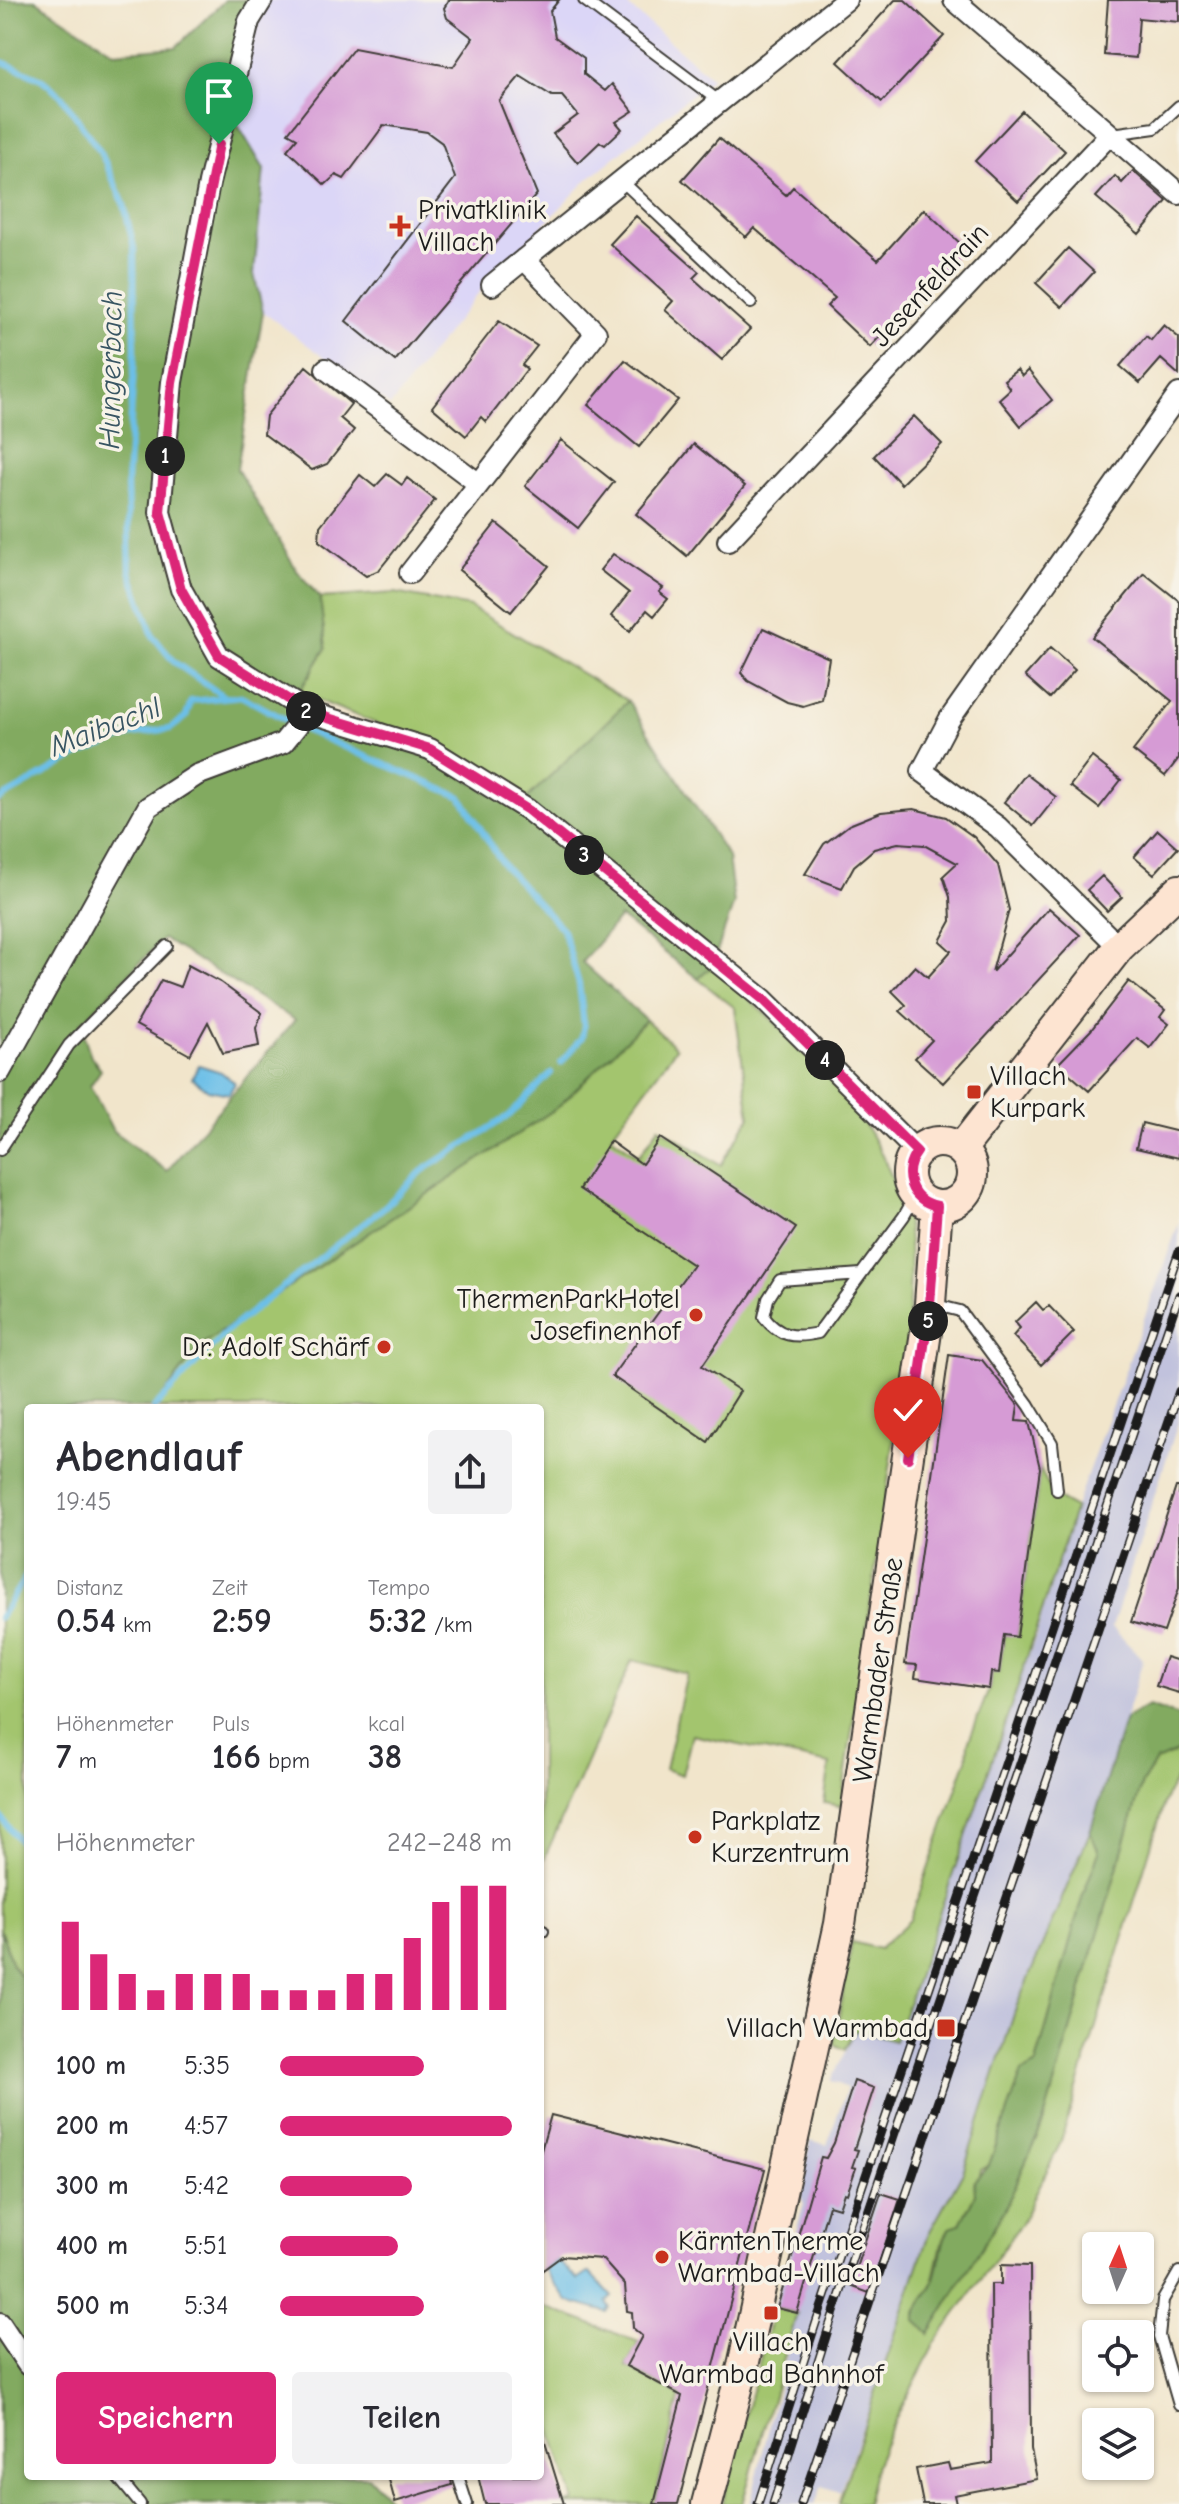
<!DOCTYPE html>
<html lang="de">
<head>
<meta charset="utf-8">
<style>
  body { margin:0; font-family:"Comic Neue",sans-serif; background:#f2f2f3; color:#2b2b33; height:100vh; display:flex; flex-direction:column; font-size:30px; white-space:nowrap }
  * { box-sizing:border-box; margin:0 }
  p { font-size:26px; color:#7c7c81 }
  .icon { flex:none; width:44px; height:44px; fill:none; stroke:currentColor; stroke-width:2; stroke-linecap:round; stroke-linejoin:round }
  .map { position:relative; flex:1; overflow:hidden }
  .sheet { position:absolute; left:24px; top:1404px; width:520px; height:1076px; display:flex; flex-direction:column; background:#fff; border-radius:8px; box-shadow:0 2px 6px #0004 }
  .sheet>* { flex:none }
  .needle { width:52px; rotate:3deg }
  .fabs { position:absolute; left:1082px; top:2232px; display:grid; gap:16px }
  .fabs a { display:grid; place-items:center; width:72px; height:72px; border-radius:8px; background:#fff; box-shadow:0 2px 6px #0004; font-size:40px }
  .pin { position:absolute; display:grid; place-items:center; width:68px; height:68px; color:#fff; margin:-82px -34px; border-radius:50% 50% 50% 0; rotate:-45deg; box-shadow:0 0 8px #0007 }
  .pin .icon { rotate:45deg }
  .km { position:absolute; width:40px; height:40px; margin:-20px; border-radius:50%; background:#222; color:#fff; font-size:22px; line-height:40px; text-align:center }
  .round { display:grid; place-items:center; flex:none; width:84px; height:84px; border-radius:8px; background:#f2f2f3 }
  .headline { display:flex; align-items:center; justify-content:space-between; height:136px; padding:0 32px }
  h1 { font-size:44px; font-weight:700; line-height:60px }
  .figures { display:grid; grid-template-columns:repeat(3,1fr); gap:12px; height:136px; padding:8px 32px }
  .figures div { display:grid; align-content:center }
  .figures b { font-size:34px; font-weight:700 }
  .figures small { font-size:22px; font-weight:400 }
  .figures p { font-size:22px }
  .chart { height:224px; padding:16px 32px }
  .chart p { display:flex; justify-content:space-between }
  .chart svg { width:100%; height:144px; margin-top:8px; stroke:#db2777; stroke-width:6 }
  .cta { display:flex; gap:16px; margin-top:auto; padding:16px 32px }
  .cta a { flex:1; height:92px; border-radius:8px; background:#db2777; color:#fff; font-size:32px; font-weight:700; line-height:92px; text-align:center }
  .cta a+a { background:#f2f2f3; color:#2b2b33 }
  ul { padding:0 32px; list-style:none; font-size:26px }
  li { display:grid; grid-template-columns:128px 96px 1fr; align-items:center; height:60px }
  li i { height:20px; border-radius:10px; background:#db2777 }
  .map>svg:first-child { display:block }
  .built { fill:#dbd6f7 }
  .industrial { fill:#c1c2dd }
  .green { fill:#a3c56e; stroke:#607045; stroke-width:2 }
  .forest { fill:#82aa61; stroke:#4f633e; stroke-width:2; fill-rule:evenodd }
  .water { fill:#6cbfe8; stroke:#446e82; stroke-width:2 }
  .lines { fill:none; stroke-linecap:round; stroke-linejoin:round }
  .stream { stroke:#6cbfe8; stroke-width:6 }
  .building { fill:#d69bd5 }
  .lane-casing { stroke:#3c3a36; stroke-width:14 }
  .street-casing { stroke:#3c3a36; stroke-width:24 }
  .secondary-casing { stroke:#3c3a36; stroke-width:34 }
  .lane { stroke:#fff; stroke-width:10 }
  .street { stroke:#fff; stroke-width:20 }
  .secondary { stroke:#fde4d1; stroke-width:30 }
  .rail-casing { stroke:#1c1c1c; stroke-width:9 }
  .rail { stroke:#f7f3e8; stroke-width:6; stroke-dasharray:18; stroke-linecap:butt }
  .route-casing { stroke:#fff; stroke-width:16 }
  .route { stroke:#db2777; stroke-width:10 }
  .poi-dot { fill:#c8321e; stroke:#f7f3e8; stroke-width:3 }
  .labels { text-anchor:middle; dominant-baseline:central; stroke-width:7; stroke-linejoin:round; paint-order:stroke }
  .poi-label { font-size:28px; fill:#1c1c1c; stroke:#f7f3e8; text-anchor:start }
  .street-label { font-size:28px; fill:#1c1c1c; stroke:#f7f3e8 }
  .water-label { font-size:30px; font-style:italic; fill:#385563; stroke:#f7f3e8 }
</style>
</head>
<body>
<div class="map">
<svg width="1179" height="2504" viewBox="0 0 1179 2504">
  <rect width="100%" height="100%" fill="#f7f3e8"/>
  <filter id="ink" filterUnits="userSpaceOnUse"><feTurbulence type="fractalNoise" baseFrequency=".0125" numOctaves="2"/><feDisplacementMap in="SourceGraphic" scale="16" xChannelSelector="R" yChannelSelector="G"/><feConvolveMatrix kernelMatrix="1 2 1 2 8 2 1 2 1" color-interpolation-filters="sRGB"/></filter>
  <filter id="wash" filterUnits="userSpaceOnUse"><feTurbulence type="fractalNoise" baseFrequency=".006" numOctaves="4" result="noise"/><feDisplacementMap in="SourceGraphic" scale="32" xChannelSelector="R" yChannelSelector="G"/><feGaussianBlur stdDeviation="1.8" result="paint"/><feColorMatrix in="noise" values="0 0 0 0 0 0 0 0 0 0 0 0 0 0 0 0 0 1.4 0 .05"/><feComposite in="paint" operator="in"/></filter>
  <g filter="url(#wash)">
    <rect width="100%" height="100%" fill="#f1e5cb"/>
    <path class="built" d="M263 0H621L712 78 588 179 481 290 390 406 263 312 254 274 264 169 236 122 243 33Z"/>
    <path class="industrial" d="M1179 1223V1420L1112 1627 1143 1660 1090 1832 1017 2005 963 2172 929 2233 840 2492 822 2486 815 2504H750L797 2314 774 2307 804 2204 798 2190 811 2140 827 2145 847 2088 831 2081 856 2030 895 2041 1035 1638 1075 1508Z"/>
    <path class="green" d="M395 593 470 607 628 701 527 799C457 750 377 726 299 692L326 648 320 598Z
      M712 966C785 1032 864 1093 896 1189 901 1202 907 1216 908 1230 912 1274 908 1319 905 1364L841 1806 824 1803 830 1764 692 1735 682 1775 665 1769 687 1674 632 1660 540 1868V1408H154L201 1345 558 1107 646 1020 676 1048 611 1136 639 1156 659 1127 721 1165 750 1117 735 1008 698 979Z
      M1040 1468 1053 1496 1075 1508 1014 1698 895 2041 856 2030 845 2050 834 2044 852 1942 879 1949 910 1920 967 1759 968 1743 989 1689 991 1672 999 1673 1004 1635 1017 1636Z
      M28 1577V1986L12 1965 0 1928V1615Z
      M1179 1751V1775L1167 1794 1060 2144 1022 2222 935 2343 893 2424 876 2464 866 2504H838L929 2233 963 2172 1017 2005 1090 1832 1099 1852 1083 1895 1036 2064 1022 2073 989 2165 980 2170 975 2195 960 2224 950 2227 943 2239 933 2283 915 2314 929 2333 1005 2209 1043 2123 1142 1783 1156 1761Z
      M540 2305 639 2342 626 2366 680 2395 654 2504H563L574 2501 540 2394Z
      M774 2307 797 2313 742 2504H722Z"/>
    <path class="forest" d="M0 0H35L114 52 176 47 225 0H263L243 33 236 122 264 169 254 274 263 312 237 469 298 572 320 598 326 648 299 692 317 723 430 757 516 809 628 701 728 857 734 903 712 966 698 979 620 917 582 962 646 1020 558 1107 201 1345 154 1408H28V1577L0 1615ZM163 939 295 1020 167 1171 113 1131 90 1086 101 1070 91 1056 80 1024Z
      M1148 1706 1179 1716V1751L1156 1761 1142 1783 1043 2123 1005 2209 929 2333 916 2321C914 2307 928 2295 934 2281 941 2263 940 2244 950 2227L960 2224 975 2195 974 2181 989 2165 1022 2072 1036 2064 1083 1895 1099 1852 1090 1832 1125 1719Z
      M0 1928 12 1965 28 1986V2476H368L394 2504H0Z"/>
    <path class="water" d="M199 1065 221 1072 235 1083 229 1094 208 1090 192 1078Z
      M557 2260 578 2280 590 2272 613 2297 607 2302 610 2307 607 2312 567 2301 544 2269Z"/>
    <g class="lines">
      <path class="stream" d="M0 61 40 78 61 95 101 153 124 204 134 248 135 351 127 483 130 571 153 636 174 662 223 696
        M0 799 78 755 133 734 170 729 186 717 191 701 241 696 309 732 461 797 504 866 563 930 579 984 584 1025 582 1037 561 1063
        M154 1408 228 1330 382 1209 422 1171 510 1115 551 1073
        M0 1617 28 1573
        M0 1816 28 1852"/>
    </g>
    <g id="blocks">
      <path class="building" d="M449 0H559L550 11 555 37 584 58V74L605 91 612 84 633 111 616 122 622 129 605 145 600 142 578 163 553 134 578 115 562 96H552L520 76 499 101 537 194 395 361 346 321 455 178 442 143 427 132 384 125 344 179 336 175 325 185 287 150 297 138 288 133 354 48 453 67 473 38 447 18 444 8Z
        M895 0H905L944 36 882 102 838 62Z
        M1108 0H1179V22L1139 18 1136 58 1104 55Z
        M1022 111 1065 151 1018 201 975 161Z
        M719 138 786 195 793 187 878 260 924 209 964 247 870 347 827 306 835 298 754 228 746 237 682 180Z
        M1133 171 1167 201 1139 234 1096 197 1115 176 1122 183Z
        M636 216 699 272 693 278 750 329 722 360 665 310 673 301 610 244Z
        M1068 248 1094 272 1062 307 1036 283Z
        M499 321 537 346 522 365 527 369 486 422 481 417 466 436 432 407Z
        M1164 325 1179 338V375L1161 359 1140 383 1120 366 1146 336 1151 340Z
        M625 360 678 400 639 447 588 405Z
        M306 366 351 404 340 418 354 430 327 464 312 470 264 434 266 416Z
        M1017 370 1022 376 1028 370 1052 400 1021 426 999 399 1010 389 1004 380Z
        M914 416 942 444 901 484 874 456Z
        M561 440 614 482 578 528 525 486Z
        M694 444 745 486 687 556 636 514Z
        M387 474 402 485 407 478 435 500 379 570 366 576 319 541 320 526 360 475 375 487Z
        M496 523 549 566 511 612 459 570Z
        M613 554 663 588 659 592 668 599 654 616 647 610 630 631 611 616 629 593 600 570Z
        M1144 573 1179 601V758L1165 776 1133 751 1172 701 1092 637Z
        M763 628 829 658 822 700 803 706 787 702 748 681 741 673Z
        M1050 648 1075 670 1050 698 1025 676Z
        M1092 757 1121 780 1099 808 1070 786Z
        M1026 774 1056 797 1033 826 1004 802Z
        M914 809 946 817 974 837 998 865 1009 910 992 972 1049 908 1080 935 943 1083 915 1058 932 1040 900 1011 906 1005 892 991 915 966 928 977 951 951 940 941 951 921 950 897 943 876 957 863 924 845 898 843 874 849 854 866 842 888 805 874 824 844 849 825 881 812Z
        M1158 830 1178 848 1154 874 1134 857Z
        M1102 876 1122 897 1107 911 1087 890Z
        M188 965 220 982 262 1013 256 1028 259 1046 223 1053 208 1022 190 1055 136 1025 161 980 180 987Z
        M1129 981 1165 1010 1160 1017 1169 1024 1150 1048 1137 1038 1089 1091 1058 1064 1091 1030Z
        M1142 1123 1179 1132V1158L1136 1148Z
        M660 1138 796 1228 702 1366 740 1391 708 1442 612 1376 693 1265 579 1189 610 1141 642 1164Z
        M1036 1302 1043 1310 1049 1306 1074 1332 1041 1365 1013 1336 1020 1328 1015 1322Z
        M949 1355 982 1360 1018 1405 1016 1421 1029 1422 1040 1468 1017 1637 1004 1635 999 1673 991 1672 989 1689 915 1678 917 1665 905 1664Z
        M1176 1487H1179V1588L1164 1632 1131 1622Z
        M1166 1657 1179 1661V1693L1156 1686Z
        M854 2081 874 2088 854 2149 858 2150 852 2167 856 2168 847 2194 844 2193 839 2208 829 2205 797 2313 777 2308 821 2157 826 2158 834 2143Z
        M551 2115 765 2169 678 2504H654L682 2396 626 2366 642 2336 633 2328 632 2312 627 2311 625 2285 602 2259 562 2256 540 2272V2154Z
        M881 2193 900 2199 869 2293 850 2286Z
        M1001 2265 1030 2266 1031 2450 1037 2479 954 2495 956 2504H923L916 2469 948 2463 950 2470 992 2463 991 2284H1001Z
        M540 2439H544L564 2504H485L478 2476H540Z
        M388 2476H450L452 2485 395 2502Z"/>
    </g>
  </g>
  <g filter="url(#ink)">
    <use href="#blocks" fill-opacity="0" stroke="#3c3a36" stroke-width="2"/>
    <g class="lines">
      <defs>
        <path id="lane" d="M584 0 720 102
          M1112 134 1155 128 1179 106
          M622 181 751 303
          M0 1150 69 1045 167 946
          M861 1274 780 1280 768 1299 764 1317C779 1337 795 1338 818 1333L904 1216 916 1195
          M932 1304 960 1311 1029 1405 1052 1443 1057 1490
          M540 1930 543 1931
          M1179 2272 1163 2300 1159 2336 1179 2405
          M117 2476 140 2504
          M458 2476 467 2504"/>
        <path id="street" d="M262 0 249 21 209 183 172 382 160 512 181 589 219 656 308 712 430 749 528 810 763 999 917 1152
          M954 0 1110 134
          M492 285 846 0
          M326 369 479 484
          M728 541 1110 134 1179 194
          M410 573 596 333 524 259
          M1119 947 998 827 922 771 949 720 1179 394
          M0 1072 148 807 197 775 283 743 308 712
          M0 2323 28 2365"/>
        <path id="secondary" d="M908 1174a32 32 0 1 1 64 0a32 32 0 1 1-64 0Z
          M961 1149 1119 947 1179 890
          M707 2504 743 2366 840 1924 930 1304 937 1206"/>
      </defs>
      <use href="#lane" class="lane-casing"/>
      <use href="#street" class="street-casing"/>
      <use href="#secondary" class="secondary-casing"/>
      <use href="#lane" class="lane"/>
      <use href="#street" class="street"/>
      <use href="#secondary" class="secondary"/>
      <defs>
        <path id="rail" d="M758 2504 816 2323 1179 1251
          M773 2504 829 2327 1179 1295
          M801 2504 1179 1391"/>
      </defs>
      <use href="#rail" class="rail-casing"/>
      <use href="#rail" class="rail"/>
    </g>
  </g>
  <g class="lines" filter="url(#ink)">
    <defs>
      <path id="route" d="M219 144 172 382 160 512 181 589 219 656 308 712 430 749 528 810 763 999 917 1152C901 1173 910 1200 937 1206L930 1304 908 1458"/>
    </defs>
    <use href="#route" class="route-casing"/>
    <use href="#route" class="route"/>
  </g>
  <g class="poi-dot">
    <path d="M396 214h8v8h8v8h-8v8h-8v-8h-8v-8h8z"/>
    <rect x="966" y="1084" width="16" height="16" rx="4"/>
    <circle cx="696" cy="1315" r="8"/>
    <circle cx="384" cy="1347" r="8"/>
    <circle cx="695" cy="1837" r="8"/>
    <rect x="936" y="2018" width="20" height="20" rx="4"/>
    <circle cx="662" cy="2257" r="8"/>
    <rect x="763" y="2305" width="16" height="16" rx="4"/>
  </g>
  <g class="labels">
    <g class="poi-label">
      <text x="418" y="210">Privatklinik<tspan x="418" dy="32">Villach</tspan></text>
      <text x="990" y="1076">Villach<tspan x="990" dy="32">Kurpark</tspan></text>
      <text x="680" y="1299" text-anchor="end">ThermenParkHotel<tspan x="680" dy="32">Josefinenhof</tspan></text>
      <text x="368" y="1347" text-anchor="end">Dr. Adolf Schärf</text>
      <text x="711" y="1821">Parkplatz<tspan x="711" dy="32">Kurzentrum</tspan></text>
      <text x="928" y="2028" text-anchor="end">Villach Warmbad</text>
      <text x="678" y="2241">KärntenTherme<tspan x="678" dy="32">Warmbad-Villach</tspan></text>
      <text x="771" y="2342" text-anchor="middle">Villach<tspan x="771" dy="32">Warmbad Bahnhof</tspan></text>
    </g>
    <g class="street-label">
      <text transform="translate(930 285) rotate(-47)">Jesenfeldrain</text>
      <text transform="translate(878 1670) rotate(-82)">Warmbader Straße</text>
    </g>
    <g class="water-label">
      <text transform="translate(111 370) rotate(-89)">Hungerbach</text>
      <text transform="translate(105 727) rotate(-21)">Maibachl</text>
    </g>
  </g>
</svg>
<div class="fabs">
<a><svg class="needle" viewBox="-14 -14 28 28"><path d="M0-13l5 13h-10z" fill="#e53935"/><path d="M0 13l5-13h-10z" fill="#7c7c81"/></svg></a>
<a><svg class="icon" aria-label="locate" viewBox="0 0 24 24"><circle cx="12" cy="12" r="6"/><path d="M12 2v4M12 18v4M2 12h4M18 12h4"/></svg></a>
<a><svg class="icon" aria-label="layers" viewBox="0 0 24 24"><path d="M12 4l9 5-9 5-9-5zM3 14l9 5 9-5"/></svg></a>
</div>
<div class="pin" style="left:219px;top:144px;background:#1e9e55"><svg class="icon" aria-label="arrive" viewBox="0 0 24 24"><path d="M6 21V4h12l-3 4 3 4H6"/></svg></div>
<div class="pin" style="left:908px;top:1458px;background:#d93025"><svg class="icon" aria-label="check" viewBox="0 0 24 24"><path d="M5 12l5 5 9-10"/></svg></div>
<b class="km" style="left:165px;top:456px">1</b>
<b class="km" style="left:306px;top:711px">2</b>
<b class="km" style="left:584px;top:855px">3</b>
<b class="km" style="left:825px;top:1060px">4</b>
<b class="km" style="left:928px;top:1321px">5</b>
<section class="sheet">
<div class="headline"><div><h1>Abendlauf</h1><p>19:45</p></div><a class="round"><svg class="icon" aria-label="share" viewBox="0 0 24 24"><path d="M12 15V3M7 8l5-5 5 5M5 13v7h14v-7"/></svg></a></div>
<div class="figures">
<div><p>Distanz</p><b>0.54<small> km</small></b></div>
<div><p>Zeit</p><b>2:59</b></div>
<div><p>Tempo</p><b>5:32<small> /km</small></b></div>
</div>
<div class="figures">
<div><p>Höhenmeter</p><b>7<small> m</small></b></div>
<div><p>Puls</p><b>166<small> bpm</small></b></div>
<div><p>kcal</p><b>38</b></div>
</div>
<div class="chart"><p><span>Höhenmeter</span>242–248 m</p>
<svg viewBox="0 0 160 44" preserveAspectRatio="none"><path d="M5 44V17M15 44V27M25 44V33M35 44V38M45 44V33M55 44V33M65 44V33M75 44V38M85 44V38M95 44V38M105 44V33M115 44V33M125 44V22M135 44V11M145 44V6M155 44V6"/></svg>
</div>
<ul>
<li><b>100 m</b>5:35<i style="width:62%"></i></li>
<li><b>200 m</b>4:57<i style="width:100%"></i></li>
<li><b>300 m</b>5:42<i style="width:57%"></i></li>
<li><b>400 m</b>5:51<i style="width:51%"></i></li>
<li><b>500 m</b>5:34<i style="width:62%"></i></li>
</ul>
<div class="cta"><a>Speichern</a><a>Teilen</a></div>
</section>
</div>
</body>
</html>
